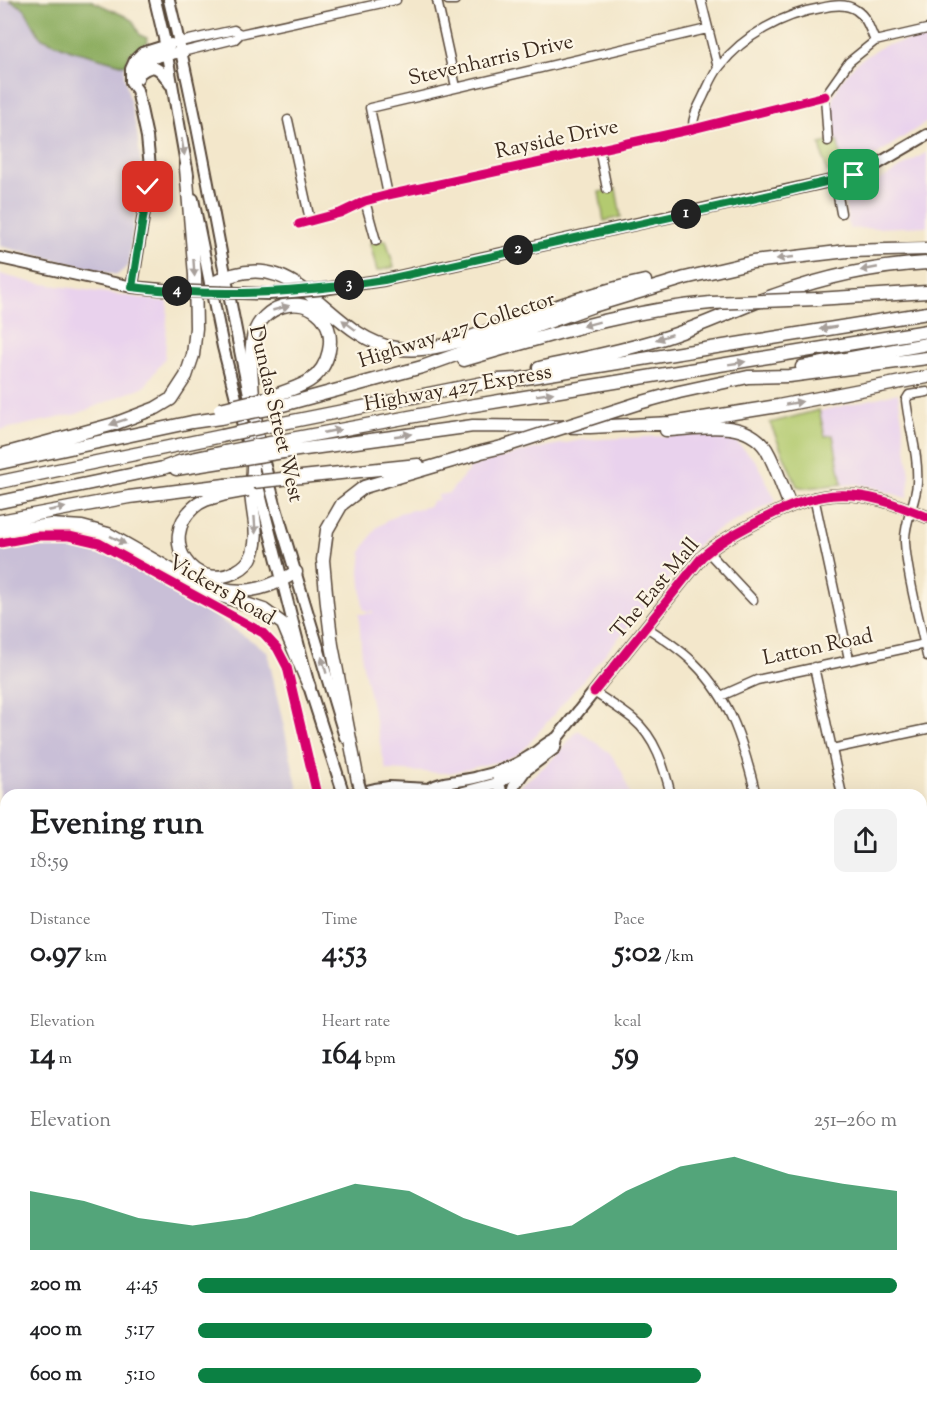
<!DOCTYPE html>
<html lang="en">
<head>
<meta charset="utf-8">
<style>
  body { margin:0; font-family:"Sorts Mill Goudy",serif; background:#f2f2f2; color:#202124; height:100vh; display:flex; flex-direction:column; font-size:22px; white-space:nowrap }
  * { box-sizing:border-box; margin:0 }
  p { font-size:20px; color:#757577 }
  .icon { flex:none; width:33px; height:33px; fill:none; stroke:currentColor; stroke-width:2; stroke-linecap:round; stroke-linejoin:round }
  .map { position:relative; flex:1; overflow:hidden }
  .drawer { position:absolute; left:0px; top:789px; width:927px; height:622px; display:flex; flex-direction:column; background:#fff; border-radius:18px 18px 0 0; box-shadow:0 6px 24px #0002 }
  .drawer>* { flex:none }
  .pin { position:absolute; display:grid; place-items:center; width:51px; height:51px; color:#fff; margin:-26px; border-radius:12px; box-shadow:0 3px 9px #0006 }
  .km { position:absolute; width:30px; height:30px; margin:-15px; border-radius:50%; background:#222; color:#fff; font-size:16px; line-height:30px; text-align:center }
  .round { display:grid; place-items:center; flex:none; width:63px; height:63px; border-radius:12px; background:#f2f2f2 }
  .head { display:flex; align-items:center; justify-content:space-between; height:102px; padding:0 30px }
  h1 { font-size:33px; font-weight:800; line-height:45px }
  .stats { display:grid; grid-template-columns:repeat(3,1fr); gap:9px; height:102px; padding:6px 30px }
  .stats div { display:grid; align-content:center }
  .stats b { font-size:30px; font-weight:800 }
  .stats small { font-size:16px; font-weight:400 }
  .stats p { font-size:16px }
  .chart { height:168px; padding:12px 30px }
  .chart p { display:flex; justify-content:space-between }
  .chart svg { width:100%; height:108px; margin-top:6px; fill:#0b8043; opacity:.7 }
  ul { padding:0 30px; list-style:none; font-size:20px }
  li { display:grid; grid-template-columns:96px 72px 1fr; align-items:center; height:45px }
  li i { height:15px; border-radius:8px; background:#0b8043 }
  .map>svg:first-child { display:block }
  .built { fill:#e9d2ed }
  .industrial { fill:#c9bfd7 }
  .green { fill:#b3ca6f; stroke:#777a46; stroke-width:1.5 }
  .forest { fill:#8eae62; stroke:#646c40; stroke-width:1.5 }
  .lines { fill:none; stroke-linecap:round; stroke-linejoin:round }
  .minor-casing { stroke:#574638; stroke-width:11 }
  .major-casing { stroke:#574638; stroke-width:14 }
  .highway-casing { stroke:#574638; stroke-width:15 }
  .minor { stroke:#fff; stroke-width:8 }
  .major { stroke:#fff; stroke-width:10 }
  .highway { stroke:#fff; stroke-width:12 }
  .rail-casing { stroke:#3b2a1e; stroke-width:4 }
  .rail { stroke:#fcf5e5; stroke-width:1.5; stroke-dasharray:4.5; stroke-linecap:butt }
  .major-bridge-casing { stroke:#574638; stroke-width:14; stroke-linecap:butt }
  .highway-bridge-casing { stroke:#574638; stroke-width:15; stroke-linecap:butt }
  .major-bridge { stroke:#fff; stroke-width:10 }
  .highway-bridge { stroke:#fff; stroke-width:12 }
  .cycleway-casing { stroke:#fcf5e5; stroke-width:13 }
  .cycleway { stroke:#d6006c; stroke-width:9 }
  .oneway { fill:#a79f9a }
  .route-casing { stroke:#fff; stroke-width:12 }
  .route { stroke:#0b8043; stroke-width:8 }
  .labels { text-anchor:middle; dominant-baseline:central; stroke-width:4.5; stroke-linejoin:round; paint-order:stroke }
  .street-label { font-size:21px; fill:#3b2a1e; stroke:#fcf5e5 }
</style>
</head>
<body>
<div class="map">
<svg width="927" height="1411" viewBox="0 0 927 1411">
  <rect width="100%" height="100%" fill="#fcf5e5"/>
  <filter id="ink" filterUnits="userSpaceOnUse"><feTurbulence type="fractalNoise" baseFrequency=".0167" numOctaves="2"/><feDisplacementMap in="SourceGraphic" scale="12" xChannelSelector="R" yChannelSelector="G"/><feConvolveMatrix kernelMatrix="1 2 1 2 8 2 1 2 1" color-interpolation-filters="sRGB"/></filter>
  <filter id="wash" filterUnits="userSpaceOnUse"><feTurbulence type="fractalNoise" baseFrequency=".008" numOctaves="4" result="noise"/><feDisplacementMap in="SourceGraphic" scale="24" xChannelSelector="R" yChannelSelector="G"/><feGaussianBlur stdDeviation="1.35" result="paint"/><feColorMatrix in="noise" values="0 0 0 0 0 0 0 0 0 0 0 0 0 0 0 0 0 1.4 0 .05"/><feComposite in="paint" operator="in"/></filter>
  <g filter="url(#wash)">
    <rect width="100%" height="100%" fill="#f3e7cb"/>
    <path class="built" d="M927 36V122L874 156 846 167 831 124 833 97 841 81 857 62 883 46Z
      M927 152V226L849 229 843 191 877 182Z
      M0 274 30 282 168 302 165 358 145 386 77 414 0 430Z
      M898 393 910 475 907 498 869 486 857 484 806 488 797 486 770 423Z
      M708 434 729 435 756 461 776 501 716 531 698 544 526 747 518 754 504 760 454 772 443 773 386 770 362 661 359 614 373 613 372 610 369 613 363 609 360 572 362 551 376 528 399 513 430 506 432 501 438 500V495L449 493 472 466 529 450 582 440Z
      M578 730 606 750 614 759 622 772 630 795H518L520 786 549 763Z
      M391 1406H563L566 1411H397Z
      M602 1406H687L692 1411H607Z"/>
    <path class="industrial" d="M0 0H9L24 8 40 37 71 50 125 65 124 74 137 132 141 166 128 266 117 275 0 246Z
      M70 542 106 550 158 578 267 651 299 795H6V932L0 924V547Z
      M0 986H6V1406H363L368 1411H0Z"/>
    <path class="green" d="M837 140 844 168 827 172 820 144Z
      M616 189 621 217 604 221 599 192Z
      M386 240 394 267 377 271 370 243Z
      M819 410 825 436 833 435 842 484 806 488 797 486 770 423Z
      M687 1406H747L742 1411H692Z"/>
    <path class="forest" d="M9 0H90L125 16 133 21 140 35 147 38 148 42 130 54 125 65 71 50 40 37 24 8Z"/>
  </g>
  <g filter="url(#ink)">
    <g class="lines">
      <defs>
        <path id="minor" d="M437 0 456 87
          M448 0H455
          M701 0 718 68
          M180 42 234 30 240 34
          M182 52 235 39 240 34 396 0
          M288 120 310 220
          M693 129C692 116 699 106 704 95 709 85 713 74 720 66 743 36 783 14 821 8 833 5 846 3 856 10 867 17 870 30 875 41
          M828 141 825 96 849 62 875 41 927 29
          M599 149 607 189
          M835 180 841 213
          M388 195 370 108 707 29
          M365 201 376 241
          M299 224 340 213 365 201 388 195 693 129 825 96
          M927 392 909 395 906 400C909 428 919 455 917 483 916 503 904 521 905 542 907 577 920 621 927 656
          M814 497 849 659
          M0 543 37 536H69L99 543 263 633 277 648 287 667 317 795
          M708 552 753 600
          M646 627C663 638 680 649 694 663 732 700 744 746 756 795
          M814 667 842 795
          M594 692C607 701 621 709 633 719 656 738 664 767 671 795
          M721 696 757 680 925 644
          M832 749 927 729
          M921 869 927 868
          M921 957 927 956
          M921 1045 927 1043
          M921 1119 927 1117
          M921 1205 927 1204
          M0 1312 6 1339
          M21 1406 22 1411
          M91 1406 92 1411
          M787 1406 789 1411
          M913 1406 914 1411
          M48 1411 76 1406"/>
        <path id="major" d="M155 0 164 38 188 175
          M169 0C201 130 221 263 249 394
          M138 75C154 61 160 68 170 84
          M138 78C136 56 166 55 182 52
          M193 199 223 347 250 453
          M0 258 132 287 179 291
          M132 287 148 187 150 167 147 137 137 90 131 82V69L135 60 142 53 171 44
          M323 289 384 280 835 180 874 166 927 135
          M260 447 276 508 345 737
          M255 474 309 686 344 795
          M497 775 502 795
          M429 789C443 780 462 782 478 777 496 773 515 766 530 756 540 750 546 742 557 738
          M349 795 375 789 389 787 429 789 437 794 460 793 494 784 526 770 555 748 557 738 702 557C718 542 738 532 757 522 825 486 857 487 927 517
          M511 795 514 786 524 772
          M0 877 6 876
          M579 1406 584 1411"/>
        <path id="highway" d="M211 284C299 237 324 336 395 348 434 355 474 335 510 323 554 307 598 291 645 281
          M817 299 927 292
          M464 360C545 337 626 310 711 303
          M802 367 927 344
          M539 368C581 359 623 351 664 338 702 326 738 308 775 295 824 277 875 266 927 263
          M639 403 679 392 748 377 789 376 927 358
          M268 409 422 367 593 306 685 278 753 262 847 251 927 249
          M273 425 498 380 519 379 927 313
          M666 430C697 429 745 417 766 449 776 466 782 487 790 505
          M257 436C255 410 247 357 254 334 262 307 299 293 321 316 338 335 329 369 309 381 296 389 280 393 266 398
          M275 442 463 407 927 331
          M283 452 473 426 590 427 671 423 778 406 927 377
          M473 454 502 447
          M0 455 114 424 156 408 171 399 186 376 193 355 196 328 195 275 186 168
          M0 463 192 422 220 418
          M176 469 227 461
          M282 479 418 465
          M0 482 222 436
          M226 494C215 497 202 499 193 508 158 540 193 593 235 572 243 568 250 562 253 553 260 531 251 511 251 489 252 482 253 474 253 466
          M0 502 163 468 182 461 225 452
          M0 521 129 497 225 485
          M0 532 51 525 82 527 108 534 210 592 264 610 283 624 309 686
          M221 588C248 596 273 586 296 572
          M358 781 332 645 327 604 323 560 327 530 342 504 364 487 479 453"/>
      </defs>
      <use href="#minor" class="minor-casing"/>
      <use href="#major" class="major-casing"/>
      <use href="#highway" class="highway-casing"/>
      <use href="#minor" class="minor"/>
      <use href="#major" class="major"/>
      <use href="#highway" class="highway"/>
      <defs>
        <path id="rail" d="M0 948 6 956
          M0 1242 6 1240
          M374 1406 380 1411"/>
      </defs>
      <use href="#rail" class="rail-casing"/>
      <use href="#rail" class="rail"/>
      <defs>
        <path id="major-bridge" d="M179 291 269 294 323 289
          M358 781 362 795"/>
        <path id="highway-bridge" d="M711 303 817 299
          M220 409 266 398
          M220 418 268 409
          M222 436 273 425
          M502 447 639 403
          M225 452 275 442
          M227 461 283 452
          M225 485 282 479
          M226 494 248 490"/>
      </defs>
      <use href="#major-bridge" class="major-bridge-casing"/>
      <use href="#highway-bridge" class="highway-bridge-casing"/>
      <use href="#major-bridge" class="major-bridge"/>
      <use href="#highway-bridge" class="highway-bridge"/>
      <defs>
        <path id="cycleway" d="M299 224 340 213 365 201 388 195 693 129 825 96
          M0 543 37 536H69L99 543 263 633 277 648 287 667 317 795
          M594 692 702 557C718 542 738 532 757 522 825 486 857 487 927 517"/>
      </defs>
      <use href="#cycleway" class="cycleway-casing"/>
      <use href="#cycleway" class="cycleway"/>
    </g>
    <defs><path id="oneway-solid" d="M-6-.8H1V-3.2L6.5 0L1 3.2V.8H-6Z" transform="scale(1.5)"/></defs>
    <g class="oneway">
      <use href="#oneway-solid" transform="translate(183 147) rotate(80)"/>
      <use href="#oneway-solid" transform="translate(785 258) rotate(174)"/>
      <use href="#oneway-solid" transform="translate(194 268) rotate(86)"/>
      <use href="#oneway-solid" transform="translate(869 269) rotate(169)"/>
      <use href="#oneway-solid" transform="translate(281 308) rotate(-16)"/>
      <use href="#oneway-solid" transform="translate(591 324) rotate(165)"/>
      <use href="#oneway-solid" transform="translate(349 325) rotate(-143)"/>
      <use href="#oneway-solid" transform="translate(828 328) rotate(171)"/>
      <use href="#oneway-solid" transform="translate(664 337) rotate(162)"/>
      <use href="#oneway-solid" transform="translate(737 363) rotate(-9)"/>
      <use href="#oneway-solid" transform="translate(545 394) rotate(-9)"/>
      <use href="#oneway-solid" transform="translate(794 403) rotate(-10)"/>
      <use href="#oneway-solid" transform="translate(118 422) rotate(161)"/>
      <use href="#oneway-solid" transform="translate(332 431) rotate(-11)"/>
      <use href="#oneway-solid" transform="translate(403 435) rotate(-8)"/>
      <use href="#oneway-solid" transform="translate(57 509) rotate(-11)"/>
      <use href="#oneway-solid" transform="translate(255 525) rotate(86)"/>
      <use href="#oneway-solid" transform="translate(118 540) rotate(27)"/>
      <use href="#oneway-solid" transform="translate(324 665) rotate(-106)"/>
    </g>
  </g>
  <g class="lines" filter="url(#ink)">
    <defs>
      <path id="route" d="M148 187 132 287C219 298 297 293 384 280L784 192 854 175"/>
    </defs>
    <use href="#route" class="route-casing"/>
    <use href="#route" class="route"/>
  </g>
  <g class="labels">
    <g class="street-label">
      <text transform="translate(491 61) rotate(-13)">Stevenharris Drive</text>
      <text transform="translate(557 140) rotate(-12)">Rayside Drive</text>
      <text transform="translate(457 331) rotate(-18)">Highway 427 Collector</text>
      <text transform="translate(458 389) rotate(-10)">Highway 427 Express</text>
      <text transform="translate(275 414) rotate(77)">Dundas Street West</text>
      <text transform="translate(656 589) rotate(-50)">The East Mall</text>
      <text transform="translate(221 591) rotate(30)">Vickers Road</text>
      <text transform="translate(818 648) rotate(-12)">Latton Road</text>
    </g>
  </g>
</svg>
<div class="pin" style="left:854px;top:175px;background:#1e9e55"><svg class="icon" aria-label="arrive" viewBox="0 0 24 24"><path d="M6 21V4h12l-3 4 3 4H6"/></svg></div>
<div class="pin" style="left:148px;top:187px;background:#d93025"><svg class="icon" aria-label="check" viewBox="0 0 24 24"><path d="M5 12l5 5 9-10"/></svg></div>
<b class="km" style="left:686px;top:214px">1</b>
<b class="km" style="left:518px;top:250px">2</b>
<b class="km" style="left:349px;top:285px">3</b>
<b class="km" style="left:177px;top:291px">4</b>
<section class="drawer">
<div class="head"><div><h1>Evening run</h1><p>18:59</p></div><a class="round"><svg class="icon" aria-label="share" viewBox="0 0 24 24"><path d="M12 15V3M7 8l5-5 5 5M5 13v7h14v-7"/></svg></a></div>
<div class="stats">
<div><p>Distance</p><b>0.97<small> km</small></b></div>
<div><p>Time</p><b>4:53</b></div>
<div><p>Pace</p><b>5:02<small> /km</small></b></div>
</div>
<div class="stats">
<div><p>Elevation</p><b>14<small> m</small></b></div>
<div><p>Heart rate</p><b>164<small> bpm</small></b></div>
<div><p>kcal</p><b>59</b></div>
</div>
<div class="chart"><p><span>Elevation</span>251–260 m</p>
<svg viewBox="0 0 160 44" preserveAspectRatio="none"><path d="M0 44V20L10 24L20 31L30 34L40 31L50 24L60 17L70 20L80 31L90 38L100 34L110 20L120 10L130 6L140 13L150 17L160 20V44z"/></svg>
</div>
<ul>
<li><b>200 m</b>4:45<i style="width:100%"></i></li>
<li><b>400 m</b>5:17<i style="width:65%"></i></li>
<li><b>600 m</b>5:10<i style="width:72%"></i></li>
</ul>
</section>
</div>
</body>
</html>
